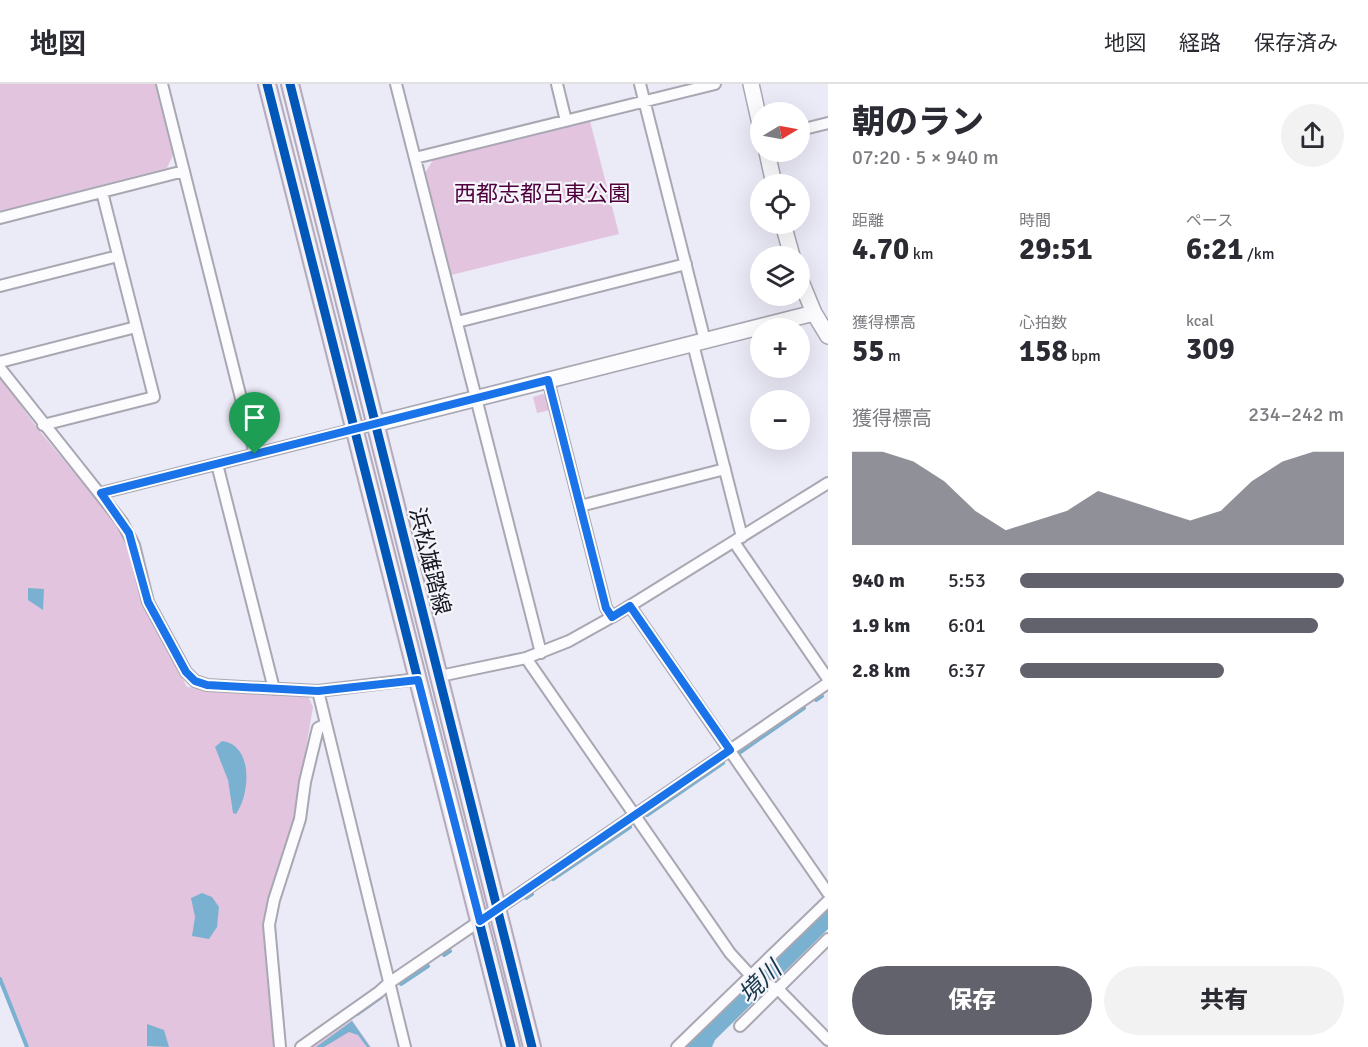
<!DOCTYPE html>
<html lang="ja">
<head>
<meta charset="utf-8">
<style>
  body { margin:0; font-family:Signika,"Noto Sans JP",sans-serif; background:#f2f2f3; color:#2b2b33; height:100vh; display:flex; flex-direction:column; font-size:22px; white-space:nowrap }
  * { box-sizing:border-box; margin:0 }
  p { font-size:20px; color:#7c7c81 }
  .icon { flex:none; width:33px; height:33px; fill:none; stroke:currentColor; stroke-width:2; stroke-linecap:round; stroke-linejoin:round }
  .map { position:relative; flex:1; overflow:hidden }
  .panel { display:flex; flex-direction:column; background:#fff; width:540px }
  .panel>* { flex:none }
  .needle { width:39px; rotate:80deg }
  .controls { position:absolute; left:750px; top:18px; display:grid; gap:12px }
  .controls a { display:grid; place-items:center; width:60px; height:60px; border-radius:50%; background:#fff; box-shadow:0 6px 24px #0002; font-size:30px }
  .pin { position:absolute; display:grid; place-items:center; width:51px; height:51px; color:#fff; margin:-62px -26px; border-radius:50% 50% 50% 0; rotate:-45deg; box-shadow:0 0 6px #0007 }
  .pin .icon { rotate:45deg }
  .round { display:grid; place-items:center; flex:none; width:63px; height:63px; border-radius:32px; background:#f2f2f3 }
  .head { display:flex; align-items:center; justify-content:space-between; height:102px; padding:0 24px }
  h1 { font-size:33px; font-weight:800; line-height:45px }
  .stats { display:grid; grid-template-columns:repeat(3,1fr); gap:9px; height:102px; padding:6px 24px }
  .stats div { display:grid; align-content:center }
  .stats b { font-size:30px; font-weight:800 }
  .stats small { font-size:16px; font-weight:400 }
  .stats p { font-size:16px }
  .chart { height:168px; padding:12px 24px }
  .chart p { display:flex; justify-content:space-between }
  .chart svg { width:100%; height:108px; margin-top:6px; fill:#62626d; opacity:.7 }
  .button { display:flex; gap:12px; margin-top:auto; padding:12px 24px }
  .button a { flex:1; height:69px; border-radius:36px; background:#62626d; color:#fff; font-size:24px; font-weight:800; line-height:69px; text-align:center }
  .button a+a { background:#f2f2f3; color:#2b2b33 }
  ul { padding:0 24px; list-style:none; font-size:20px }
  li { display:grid; grid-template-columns:96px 72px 1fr; align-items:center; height:45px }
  li i { height:15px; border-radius:8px; background:#62626d }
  header { display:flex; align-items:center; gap:36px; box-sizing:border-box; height:84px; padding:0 30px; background:#fff; border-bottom:2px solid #e1e1e2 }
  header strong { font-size:28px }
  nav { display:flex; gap:33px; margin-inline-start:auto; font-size:21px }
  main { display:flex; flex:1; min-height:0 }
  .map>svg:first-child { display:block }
  .green { fill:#e3c4de }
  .water { fill:#7ab1d1 }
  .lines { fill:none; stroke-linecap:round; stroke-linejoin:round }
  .stream { stroke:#7ab1d1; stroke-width:4 }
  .street-casing { stroke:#a8a7b2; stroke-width:14 }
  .secondary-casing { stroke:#a8a7b2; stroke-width:18 }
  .primary-casing { stroke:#b3abbc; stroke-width:20 }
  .street { stroke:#fcfcfe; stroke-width:10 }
  .secondary { stroke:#fcfcfe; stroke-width:15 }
  .primary { stroke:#eeeaf3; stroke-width:16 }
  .cycleway-casing { stroke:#f4f4fa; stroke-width:13 }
  .cycleway { stroke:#0057b8; stroke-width:9 }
  .route-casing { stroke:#fff; stroke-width:12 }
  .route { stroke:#1a73e8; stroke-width:8 }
  .labels { text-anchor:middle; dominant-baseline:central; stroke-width:4.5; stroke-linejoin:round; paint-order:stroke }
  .park-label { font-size:22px; fill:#4f003d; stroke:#f4f4fa }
  .street-label { font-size:22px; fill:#181822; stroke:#f4f4fa }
  .water-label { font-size:24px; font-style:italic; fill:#113546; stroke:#f4f4fa }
</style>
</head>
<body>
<header>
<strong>地図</strong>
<nav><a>地図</a><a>経路</a><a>保存済み</a></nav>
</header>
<main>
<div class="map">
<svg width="828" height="963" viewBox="0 0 828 963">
  <rect width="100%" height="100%" fill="#ebeaf7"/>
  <path class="green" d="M0 0H155L173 71 167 84 0 127Z
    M590 37 619 150 451 191 425 89 433 76Z
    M0 293 38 345 117 441 128 463 143 520 187 603 307 610 313 623 294 734 268 815 263 841 274 963H29L0 893Z
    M543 310 546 312 550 326 537 329 533 313Z
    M352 936 371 963H313Z"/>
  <path class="water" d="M28 504 44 505 43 526 28 516Z
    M222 657C254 661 250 711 236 730L233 729 228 696 215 663Z
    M202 809 212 813 219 823 217 843 209 855 192 852 195 833 191 814Z
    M828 823V845L715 956 712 963H686Z
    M352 937 370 963H367L358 951 349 948 324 963H316Z
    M147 940 164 946 169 963 147 962Z"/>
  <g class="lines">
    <path class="stream" d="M816 616 822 612
      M739 669 804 624
      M647 731 723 679
      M553 795 630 743
      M526 814 532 810
      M444 871 450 867
      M0 895 27 963
      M401 900 428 882
      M357 930 381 913"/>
    <defs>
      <path id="street" d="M162 0 255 370
        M396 0 541 569
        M557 0 566 37
        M640 0 705 257
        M800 46 828 39
        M415 74 715 0
        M0 134 184 87
        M0 202 118 172
        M457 238 686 180
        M693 260 742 453
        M0 278 136 243
        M0 284 122 438 134 461 148 518 186 588 195 597 207 601 318 607 418 595
        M548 296 606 524 612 533
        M43 341 154 313 102 108
        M217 380 274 605
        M101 409 375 340
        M580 422 725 385
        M734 458 828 595
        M630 522 828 809
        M526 574 730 869 751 892 780 907 828 956
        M440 592 526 574 569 557 612 533 828 399
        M318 607 405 963
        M740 942 828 855
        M280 963 269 841 274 816 300 735 305 698 318 644 326 640
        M301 963 379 908 389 899 828 599
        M677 963 828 817"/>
      <path id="secondary" d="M751 0 760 40
        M767 68 774 100
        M783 140 792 172
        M800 195 814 229 828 252
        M375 340 814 229"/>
      <path id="primary" d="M267 0 511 963
        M290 0 532 963"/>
    </defs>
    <use href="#street" class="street-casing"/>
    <use href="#secondary" class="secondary-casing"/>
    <use href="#primary" class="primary-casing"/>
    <use href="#street" class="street"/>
    <use href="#secondary" class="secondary"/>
    <use href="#primary" class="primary"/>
    <defs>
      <path id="cycleway" d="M267 0 511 963
        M290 0 532 963"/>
    </defs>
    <use href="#cycleway" class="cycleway-casing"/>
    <use href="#cycleway" class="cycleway"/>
  </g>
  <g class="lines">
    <defs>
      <path id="route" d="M548 296 606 524 612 533 630 522 730 666 480 837 418 596 318 607 207 601 195 597 186 588 148 518 129 449 101 409Z"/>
    </defs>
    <use href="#route" class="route-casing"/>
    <use href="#route" class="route"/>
  </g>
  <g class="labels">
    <g class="park-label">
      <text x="542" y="109">西都志都呂東公園</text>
    </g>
    <g class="street-label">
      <text transform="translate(430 477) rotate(76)">浜松雄踏線</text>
    </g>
    <g class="water-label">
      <text transform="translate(760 898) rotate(-44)">境川</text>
    </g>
  </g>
</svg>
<div class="controls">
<a><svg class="needle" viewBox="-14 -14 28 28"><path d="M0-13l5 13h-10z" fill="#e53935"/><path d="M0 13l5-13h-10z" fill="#7c7c81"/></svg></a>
<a><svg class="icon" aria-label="locate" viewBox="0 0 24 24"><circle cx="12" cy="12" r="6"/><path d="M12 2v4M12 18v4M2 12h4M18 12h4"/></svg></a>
<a><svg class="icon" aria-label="layers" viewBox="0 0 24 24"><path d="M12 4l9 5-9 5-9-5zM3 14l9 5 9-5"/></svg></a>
<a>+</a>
<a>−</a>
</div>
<div class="pin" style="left:255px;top:370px;background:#1e9e55"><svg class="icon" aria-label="arrive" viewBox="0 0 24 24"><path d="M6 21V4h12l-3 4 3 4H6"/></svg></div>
</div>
<section class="panel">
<div class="head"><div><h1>朝のラン</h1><p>07:20 · 5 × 940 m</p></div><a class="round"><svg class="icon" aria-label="share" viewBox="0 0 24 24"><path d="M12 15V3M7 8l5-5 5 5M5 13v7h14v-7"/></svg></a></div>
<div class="stats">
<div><p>距離</p><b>4.70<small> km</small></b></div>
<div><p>時間</p><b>29:51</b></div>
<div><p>ペース</p><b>6:21<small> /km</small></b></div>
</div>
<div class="stats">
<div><p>獲得標高</p><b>55<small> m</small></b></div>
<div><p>心拍数</p><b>158<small> bpm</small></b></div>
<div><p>kcal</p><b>309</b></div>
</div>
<div class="chart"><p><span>獲得標高</span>234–242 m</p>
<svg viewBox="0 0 160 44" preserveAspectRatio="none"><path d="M0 44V6L10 6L20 10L30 18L40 30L50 38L60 34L70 30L80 22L90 26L100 30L110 34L120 30L130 18L140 10L150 6L160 6V44z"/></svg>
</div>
<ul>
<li><b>940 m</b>5:53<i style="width:100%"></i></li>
<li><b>1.9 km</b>6:01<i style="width:92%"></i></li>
<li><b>2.8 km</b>6:37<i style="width:63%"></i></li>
</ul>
<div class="button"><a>保存</a><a>共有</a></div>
</section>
</main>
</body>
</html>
